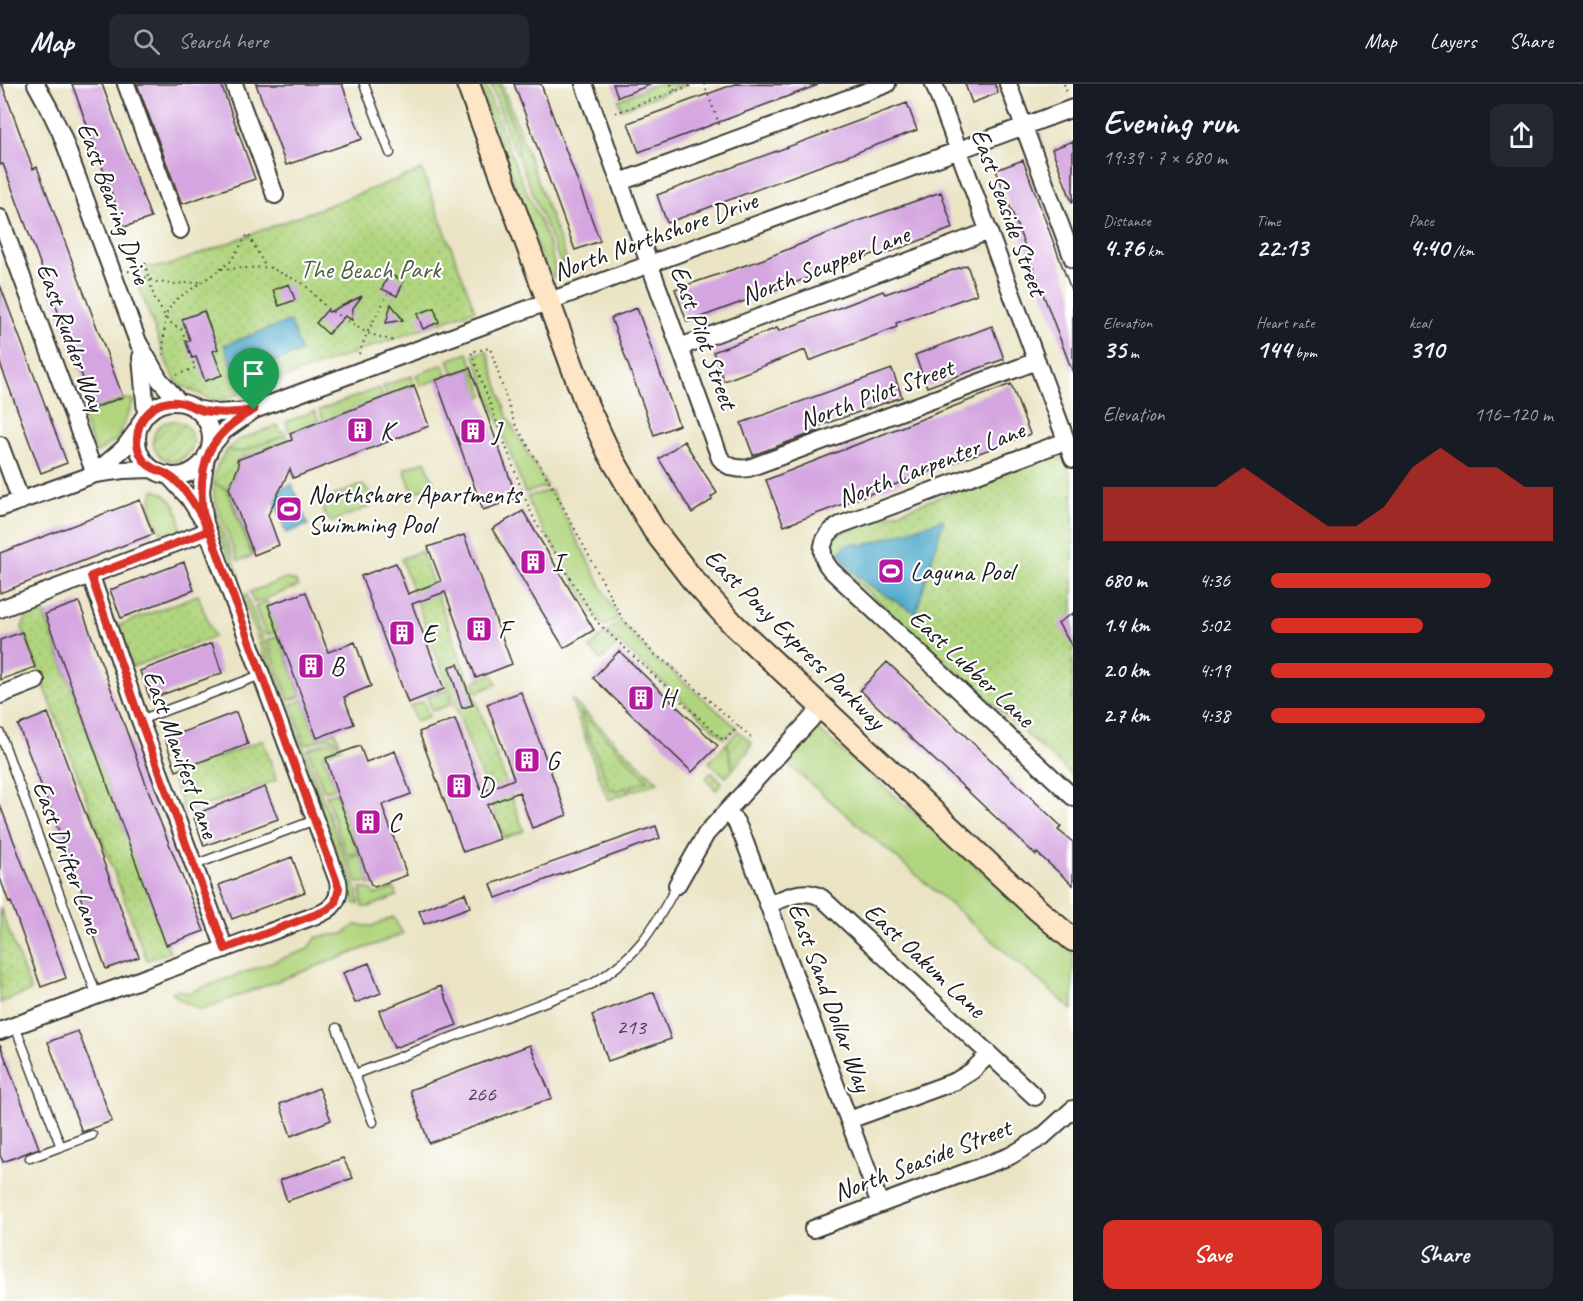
<!DOCTYPE html>
<html lang="en">
<head>
<meta charset="utf-8">
<style>
  body { margin:0; font-family:Caveat,sans-serif; background:#242831; color:#f1f3f6; height:100vh; display:flex; flex-direction:column; font-size:22px; white-space:nowrap }
  * { box-sizing:border-box; margin:0 }
  p { font-size:20px; color:#9ea1a6 }
  .icon { flex:none; width:33px; height:33px; fill:none; stroke:currentColor; stroke-width:2; stroke-linecap:round; stroke-linejoin:round }
  .map { position:relative; flex:1; overflow:hidden }
  .details { display:flex; flex-direction:column; background:#171b24; width:510px }
  .details>* { flex:none }
  .pin { position:absolute; display:grid; place-items:center; width:51px; height:51px; color:#fff; margin:-62px -26px; border-radius:50% 50% 50% 0; rotate:-45deg; box-shadow:0 0 6px #0007 }
  .pin .icon { rotate:45deg }
  .round { display:grid; place-items:center; flex:none; width:63px; height:63px; border-radius:12px; background:#242831 }
  .head { display:flex; align-items:center; justify-content:space-between; height:102px; padding:0 30px }
  h1 { font-size:33px; font-weight:700; line-height:45px }
  .figures { display:grid; grid-template-columns:repeat(3,1fr); gap:9px; height:102px; padding:6px 30px }
  .figures div { display:grid; align-content:center }
  .figures b { font-size:26px; font-weight:700 }
  .figures small { font-size:16px; font-weight:400 }
  .figures p { font-size:16px }
  .chart { height:168px; padding:12px 30px }
  .chart p { display:flex; justify-content:space-between }
  .chart svg { width:100%; height:108px; margin-top:6px; fill:#d93025; opacity:.7 }
  .primary-button { display:flex; gap:12px; margin-top:auto; padding:12px 30px }
  .primary-button a { flex:1; height:69px; border-radius:12px; background:#d93025; color:#fff; font-size:24px; font-weight:700; line-height:69px; text-align:center }
  .primary-button a+a { background:#242831; color:#f1f3f6 }
  ul { padding:0 30px; list-style:none; font-size:20px }
  li { display:grid; grid-template-columns:96px 72px 1fr; align-items:center; height:45px }
  li i { height:15px; border-radius:8px; background:#d93025 }
  header { display:flex; align-items:center; gap:36px; box-sizing:border-box; height:84px; padding:0 30px; background:#171b24; border-bottom:2px solid #363941 }
  header strong { font-size:28px }
  nav { display:flex; gap:33px; margin-inline-start:auto; font-size:21px }
  .search { width:420px; height:54px; background:#242831; display:flex; align-items:center; gap:15px; box-sizing:border-box; padding:0 21px; border-radius:12px; color:#9ea1a6; font-size:22px }
  main { display:flex; flex:1; min-height:0 }
  .map>svg:first-child { display:block }
  .grass { fill:#b1d57f; stroke:#66784e; stroke-width:1.5 }
  .park { fill:url(#park-dots); stroke:#66784e; stroke-width:1.5 }
  .garden { fill:url(#garden-furrows); stroke:#66784e; stroke-width:1.5 }
  .water { fill:#4ca8ca; stroke:#346273; stroke-width:1.5 }
  .building { fill:#d4a5e0 }
  .lines { fill:none; stroke-linecap:round; stroke-linejoin:round }
  .service-casing { stroke:#3b3a35; stroke-width:11 }
  .minor-casing { stroke:#3b3a35; stroke-width:20 }
  .secondary-casing { stroke:#3b3a35; stroke-width:26 }
  .path { stroke:#3b3a35; stroke-width:2; stroke-dasharray:1.5 4.5; stroke-linecap:butt }
  .service { stroke:#fff; stroke-width:8 }
  .minor { stroke:#fff; stroke-width:16 }
  .secondary { stroke:#fde5c5; stroke-width:22 }
  .route-casing { stroke:#fff; stroke-width:12 }
  .route { stroke:#d93025; stroke-width:8 }
  .labels { text-anchor:middle; dominant-baseline:central; stroke-width:4.5; stroke-linejoin:round; paint-order:stroke }
  .number-label { font-size:22px; fill:#4a3e4d }
  .street-label { font-size:26px; fill:#1c1c1c; stroke:#fff }
  .park-label { font-size:26px; fill:#505d3f; stroke:#fff }
  .poi-label { font-size:26px; fill:#1c1c1c; stroke:#fff; text-anchor:start }
</style>
</head>
<body>
<header>
<strong>Map</strong>
<div class="search"><svg class="icon" aria-label="search" viewBox="0 0 24 24"><circle cx="10" cy="10" r="6"/><path d="M15 15l6 6"/></svg>Search here</div>
<nav><a>Map</a><a>Layers</a><a>Share</a></nav>
</header>
<main>
<div class="map">
<svg width="1073" height="1217" viewBox="0 0 1073 1217">
  <defs>
    <pattern id="park-dots" width="8" height="8" patternUnits="userSpaceOnUse" patternTransform="scale(1.5)"><rect width="8" height="8" fill="#b1d57f"/><path d="M2 2h.1M6 6h.1" fill="none" stroke="#98b66d" stroke-width="1.8" stroke-linecap="round"/></pattern>
    <pattern id="garden-furrows" width="10" height="10" patternUnits="userSpaceOnUse" patternTransform="scale(1.5)"><rect width="10" height="10" fill="#b1d57f"/><path d="M-1 1l2-2M0 10L10 0M9 11l2-2" fill="none" stroke="#98b66d"/></pattern>
  </defs>
  <rect width="100%" height="100%" fill="#fff"/>
  <filter id="ink" filterUnits="userSpaceOnUse"><feTurbulence type="fractalNoise" baseFrequency=".0167" numOctaves="2"/><feDisplacementMap in="SourceGraphic" scale="12" xChannelSelector="R" yChannelSelector="G"/><feConvolveMatrix kernelMatrix="1 2 1 2 8 2 1 2 1" color-interpolation-filters="sRGB"/></filter>
  <filter id="wash" filterUnits="userSpaceOnUse"><feTurbulence type="fractalNoise" baseFrequency=".008" numOctaves="4" result="noise"/><feDisplacementMap in="SourceGraphic" scale="24" xChannelSelector="R" yChannelSelector="G"/><feGaussianBlur stdDeviation="1.35" result="paint"/><feColorMatrix in="noise" values="0 0 0 0 0 0 0 0 0 0 0 0 0 0 0 0 0 1.4 0 .05"/><feComposite in="paint" operator="in"/></filter>
  <g filter="url(#wash)">
    <rect width="100%" height="100%" fill="#eae4c4"/>
    <path class="grass" d="M478 0H485C496 32 508 63 521 95 531 119 558 169 554 194L547 188Z
      M499 0H502L567 177 561 180 518 72 519 62Z
      M487 267 508 335 547 402 525 409 474 271Z
      M468 269 484 311 480 313 470 284 453 290 448 276Z
      M444 280 447 292 420 302 416 291Z
      M412 292 414 302 387 313 383 302Z
      M379 304 383 314 324 337 319 326Z
      M124 315 134 316 117 355 96 369 83 335 91 327Z
      M315 327 319 338 290 349 286 338Z
      M278 341 280 348 284 347 286 351 240 368 227 366 239 356Z
      M425 377 435 401 413 409 404 385Z
      M214 399 227 406 252 472 238 477 214 413Z
      M154 406C175 411 181 431 181 450L166 456C157 441 145 424 154 406Z
      M551 406 618 534 604 542 598 535 534 430 527 413Z
      M208 416 212 418 240 493 234 491Z
      M288 495 295 497 299 502 254 519 250 508 282 496Z
      M246 510 358 809 359 821 354 819 353 812 243 515Z
      M267 517 278 547 266 551 255 523Z
      M620 537 657 578 667 583 737 644 724 654 607 548Z
      M604 549 617 561 601 576 590 564Z
      M279 552 301 612 289 616 267 556Z
      M492 590 497 600 477 608 473 598Z
      M446 606 451 620 432 627 427 613Z
      M303 616 317 654 335 647 340 660 329 653 306 661 291 620Z
      M423 617 429 632 416 637 410 622Z
      M814 642 1073 867V926L783 676Z
      M330 657 339 664 342 663 323 671 335 704 324 707 308 665Z
      M727 659 733 685 726 693 709 678Z
      M336 708 358 768 347 772 326 712Z
      M360 771 371 801 365 798 358 799 348 775Z
      M361 804 372 806 375 811 394 804 397 812 369 823H362Z
      M393 833 403 850 200 926 179 915 172 908 178 906 188 909 308 865 317 853 343 850 355 841 372 842Z"/>
    <path class="park" d="M656 0H688L621 25 618 16Z
      M422 86 475 226 216 318 178 300 168 282 135 192 137 184 167 182Z
      M1062 368 1073 399V692L831 475 833 452Z
      M362 401C371 407 372 412 371 422L332 438C323 431 322 428 324 417L332 412Z
      M421 467 524 747 504 754 401 475Z
      M198 511 214 553 132 583 117 542Z
      M41 522 170 868 147 876 22 543 29 527Z
      M573 620 655 696 609 714Z
      M263 656 277 696 185 729 171 691Z
      M0 823 31 907 0 919Z"/>
    <path class="garden" d="M491 0H499L519 62 518 72 508 51Z
      M153 357a20 20 0 1 1 40 0a20 20 0 1 1-40 0Z
      M286 351 300 383 290 386 281 360 237 376 240 387 237 386 229 404 254 471 252 472 227 406 214 399C213 387 220 375 227 366L240 368Z
      M571 615 614 656 611 659 580 628 588 649 584 650Z
      M738 647 752 659 748 668 733 685 727 659Z
      M589 652 610 705 614 704 616 708 626 703 629 708 608 716 585 654Z
      M617 659 658 698 633 707 631 702 648 696 614 662Z
      M711 688 722 698 716 706 706 695Z"/>
    <path class="water" d="M290 237 301 268 236 292 224 261Z
      M292 400 308 441 286 449 272 409Z
      M944 435 916 529C894 516 847 493 840 468 846 457 854 459 865 461Z"/>
    <g id="blocks">
      <path class="building" d="M0 0H2L33 85 37 83 123 313 94 324 3 80 0 81Z
        M72 0H102L151 134 124 143Z
        M137 0H221L255 95 182 120Z
        M256 0H342L362 55 286 81Z
        M514 0H541L600 157 575 166Z
        M613 0H649L650 1 618 13Z
        M735 0 818 1 639 68 628 39Z
        M965 0H995L998 9 972 19Z
        M907 19 917 46 667 139 657 111Z
        M1073 57V118H1072L1052 65Z
        M1023 76 1073 211V289L996 86Z
        M941 108 953 144 877 173 876 169 687 238 675 205 761 176 856 138Z
        M967 181 977 210 896 239 897 243 809 277 805 266 724 297 713 268 777 244 779 247 883 207 885 210Z
        M389 190 404 197 397 212 382 205Z
        M289 200 295 216 279 222 273 206Z
        M0 201 67 379 41 389 0 279Z
        M362 212 353 224 352 236 345 232 328 250 316 239 327 226 329 228Z
        M391 220 403 236 386 239Z
        M434 224 439 238 423 245 417 230Z
        M637 224 679 341 654 351 611 234Z
        M204 227 218 265 213 267 222 291 205 297 196 273 192 274 186 258 190 256 182 235Z
        M992 242 1004 275 927 303 915 271Z
        M470 284 517 414 483 426 436 296Z
        M892 285 902 313 816 343 818 347 753 371 741 339Z
        M1011 300 1030 350 784 442 766 396Z
        M414 302 429 342 293 394 290 385 268 431 279 461 254 471 229 404 239 381 237 376 292 356 290 349Z
        M684 357 717 409 711 413 712 416 692 429 659 375Z
        M140 416 153 450 0 509V469Z
        M523 427 594 546 564 564 492 445Z
        M464 451 512 580 476 594 445 508 412 520 444 605 408 619 361 492 396 479 408 510 441 497 428 463Z
        M184 478 194 506 121 534 110 506Z
        M306 508 328 568 355 558 371 602 344 613 354 640 317 654 268 521Z
        M79 518 156 727 204 847 166 861 45 530Z
        M1073 529V564L1058 539Z
        M22 548 35 583 0 596V556Z
        M212 559 222 589 150 615 140 587Z
        M619 567 718 662 692 688 593 594Z
        M887 578 1061 742 1058 746 1073 758V801L1037 769 1036 771 860 606Z
        M458 580 473 621 462 624 449 583Z
        M521 608 567 731 532 744 519 708 487 721 500 755 463 768 419 648 455 635 482 708 514 695 487 620Z
        M236 628 248 660 176 687 165 655Z
        M48 629 139 873 106 885 79 809 82 807 18 641Z
        M360 662 366 678 395 667 411 710 382 721 407 791 375 803 371 801 335 704 326 674Z
        M265 703 278 735 204 762 193 731Z
        M0 721 39 823H41L66 894 41 903 11 818 9 819 0 794Z
        M656 742 660 754 496 814 491 800Z
        M292 773 305 808 232 835 219 801Z
        M465 809 470 823 424 840 419 827Z
        M369 879 381 909 355 919 343 889Z
        M441 902 457 941 394 964 379 927Z
        M654 908 671 955 608 977 592 931Z
        M78 947 112 1037 82 1048 48 958Z
        M0 960 39 1064 3 1078 0 1071Z
        M530 961 552 1014 429 1059 410 1006Z
        M319 1004 331 1036 291 1052 280 1020Z
        M343 1074 353 1094 287 1117 280 1096Z"/>
    </g>
  </g>
  <g filter="url(#ink)">
    <use href="#blocks" fill-opacity="0" stroke="#3b3a35" stroke-width="1.5"/>
    <g class="lines">
      <defs>
        <path id="service" d="M364 0 390 69
          M140 636 261 591
          M0 649 97 912
          M194 781 315 736
          M15 942 61 1063
          M337 944 373 1038
          M355 990 592 900C637 873 653 846 677 801
          M30 1074 92 1051"/>
        <path id="minor" d="M36 0 49 24 61 49 138 258 159 295 179 318
          M126 0 180 146
          M234 0 275 111
          M584 0 720 374C727 383 737 386 749 384L1037 277
          M934 0 1073 375
          M1008 0 1073 175
          M620 98 887 0
          M0 134 95 390
          M680 263 989 147
          M141 273 146 329
          M137 355a37 37 0 1 1 74 0a37 37 0 1 1-74 0Z
          M195 325 218 329 247 327
          M1066 357 840 441C821 451 817 470 831 486L1073 713
          M0 361 21 417
          M210 364 224 347 254 326 1073 24
          M95 389 124 364 138 345
          M168 391 189 414 201 433
          M0 424 95 390 123 386 152 385
          M91 492 140 636 225 865
          M0 525 208 447
          M0 611 36 597
          M727 727 736 738 743 753 880 1120
          M677 801 706 750 822 623
          M769 820C786 814 804 803 822 814L1035 1013
          M0 947 322 829C335 823 341 812 338 797L205 440 201 407 206 372
          M849 1036 956 997 972 987 989 970
          M813 1145 1010 1072 1042 1053 1073 1025"/>
        <path id="secondary" d="M468 0 573 284 588 324 609 369 654 446 692 495 734 541 1038 826 1073 856"/>
      </defs>
      <use href="#service" class="service-casing"/>
      <use href="#minor" class="minor-casing"/>
      <use href="#secondary" class="secondary-casing"/>
      <path class="path" d="M671 0 675 7
        M704 0 721 45
        M1064 0 1067 9
        M615 29 695 0
        M145 179 154 213 168 237 182 246 195 284 177 291
        M220 185 230 178 248 150 265 182
        M128 187 157 198 172 200 201 198
        M359 270 367 249 388 210
        M163 271 165 232 174 217 221 185 269 183 304 200 328 225 367 249 394 257
        M739 642 724 657 598 539 535 437 524 412 471 268 490 264 514 338 552 402 622 534 654 570 666 578 754 656"/>
      <use href="#service" class="service"/>
      <use href="#minor" class="minor"/>
      <use href="#secondary" class="secondary"/>
    </g>
  </g>
  <g class="lines" filter="url(#ink)">
    <defs>
      <path id="route" d="M254 326C209 350 197 379 203 429L339 804 335 819 327 826 225 865 140 636 91 492 208 447C202 431 184 400 168 391 160 386 152 386 145 378 127 356 141 322 169 318 182 316 192 324 204 327 221 330 237 329 254 326"/>
    </defs>
    <use href="#route" class="route-casing"/>
    <use href="#route" class="route"/>
  </g>
  <defs>
    <symbol id="building-square" viewBox="-11 -11 22 22"><rect x="-9" y="-9" width="18" height="18" rx="4" fill="#b5179e" stroke="#fff"/><path d="M-4-6H4V6H1V3H-1V6H-4ZM-2.5-4.3h1.7v1.8h-1.7ZM.8-4.3h1.7v1.8H.8ZM-2.5-1h1.7V.8h-1.7ZM.8-1h1.7V.8H.8Z" fill="#fff"/></symbol>
    <symbol id="stadium-square" viewBox="-11 -11 22 22"><rect x="-9" y="-9" width="18" height="18" rx="4" fill="#b5179e" stroke="#fff"/><path d="M0-5a6.5 5 0 1 0 0 10a6.5 5 0 1 0 0-10ZM-3.5-1.8h7v3.6h-7Z" fill="#fff"/></symbol>
  </defs>
  <g fill-rule="evenodd">
    <use href="#building-square" x="345" y="331" width="30" height="30"/>
    <use href="#building-square" x="458" y="332" width="30" height="30"/>
    <use href="#stadium-square" x="274" y="410" width="30" height="30"/>
    <use href="#building-square" x="518" y="463" width="30" height="30"/>
    <use href="#stadium-square" x="876" y="472" width="30" height="30"/>
    <use href="#building-square" x="464" y="530" width="30" height="30"/>
    <use href="#building-square" x="387" y="534" width="30" height="30"/>
    <use href="#building-square" x="296" y="567" width="30" height="30"/>
    <use href="#building-square" x="626" y="599" width="30" height="30"/>
    <use href="#building-square" x="512" y="661" width="30" height="30"/>
    <use href="#building-square" x="444" y="687" width="30" height="30"/>
    <use href="#building-square" x="353" y="723" width="30" height="30"/>
  </g>
  <g class="labels">
    <g class="number-label">
      <text x="631" y="943">213</text>
      <text x="481" y="1010">266</text>
    </g>
    <g class="street-label">
      <text transform="translate(114 119) rotate(70)">East Bearing Drive</text>
      <text transform="translate(1009 128) rotate(70)">East Seaside Street</text>
      <text transform="translate(655 152) rotate(-20)">North Northshore Drive</text>
      <text transform="translate(825 181) rotate(-21)">North Scupper Lane</text>
      <text transform="translate(71 253) rotate(70)">East Rudder Way</text>
      <text transform="translate(704 253) rotate(70)">East Pilot Street</text>
      <text transform="translate(876 310) rotate(-20)">North Pilot Street</text>
      <text transform="translate(931 380) rotate(-21)">North Carpenter Lane</text>
      <text transform="translate(795 555) rotate(45)">East Pony Express Parkway</text>
      <text transform="translate(972 584) rotate(43)">East Lubber Lane</text>
      <text transform="translate(181 670) rotate(70)">East Manifest Lane</text>
      <text transform="translate(68 773) rotate(70)">East Drifter Lane</text>
      <text transform="translate(925 876) rotate(43)">East Oakum Lane</text>
      <text transform="translate(830 913) rotate(70)">East Sand Dollar Way</text>
      <text transform="translate(922 1076) rotate(-21)">North Seaside Street</text>
    </g>
    <g class="park-label">
      <text x="370" y="185">The Beach Park</text>
    </g>
    <g class="poi-label">
      <text x="380" y="346">K</text>
      <text x="492" y="347">J</text>
      <text x="308" y="410">Northshore Apartments<tspan x="308" dy="30">Swimming Pool</tspan></text>
      <text x="552" y="478">I</text>
      <text x="910" y="487">Laguna Pool</text>
      <text x="498" y="545">F</text>
      <text x="422" y="549">E</text>
      <text x="330" y="582">B</text>
      <text x="660" y="614">H</text>
      <text x="546" y="676">G</text>
      <text x="478" y="702">D</text>
      <text x="388" y="738">C</text>
    </g>
  </g>
</svg>
<div class="pin" style="left:254px;top:326px;background:#1e9e55"><svg class="icon" aria-label="arrive" viewBox="0 0 24 24"><path d="M6 21V4h12l-3 4 3 4H6"/></svg></div>
</div>
<section class="details">
<div class="head"><div><h1>Evening run</h1><p>19:39 · 7 × 680 m</p></div><a class="round"><svg class="icon" aria-label="share" viewBox="0 0 24 24"><path d="M12 15V3M7 8l5-5 5 5M5 13v7h14v-7"/></svg></a></div>
<div class="figures">
<div><p>Distance</p><b>4.76<small> km</small></b></div>
<div><p>Time</p><b>22:13</b></div>
<div><p>Pace</p><b>4:40<small> /km</small></b></div>
</div>
<div class="figures">
<div><p>Elevation</p><b>35<small> m</small></b></div>
<div><p>Heart rate</p><b>144<small> bpm</small></b></div>
<div><p>kcal</p><b>310</b></div>
</div>
<div class="chart"><p><span>Elevation</span>116–120 m</p>
<svg viewBox="0 0 160 44" preserveAspectRatio="none"><path d="M0 44V22L10 22L20 22L30 22L40 22L50 14L60 22L70 30L80 38L90 38L100 30L110 14L120 6L130 14L140 14L150 22L160 22V44z"/></svg>
</div>
<ul>
<li><b>680 m</b>4:36<i style="width:78%"></i></li>
<li><b>1.4 km</b>5:02<i style="width:54%"></i></li>
<li><b>2.0 km</b>4:19<i style="width:100%"></i></li>
<li><b>2.7 km</b>4:38<i style="width:76%"></i></li>
</ul>
<div class="primary-button"><a>Save</a><a>Share</a></div>
</section>
</main>
</body>
</html>
